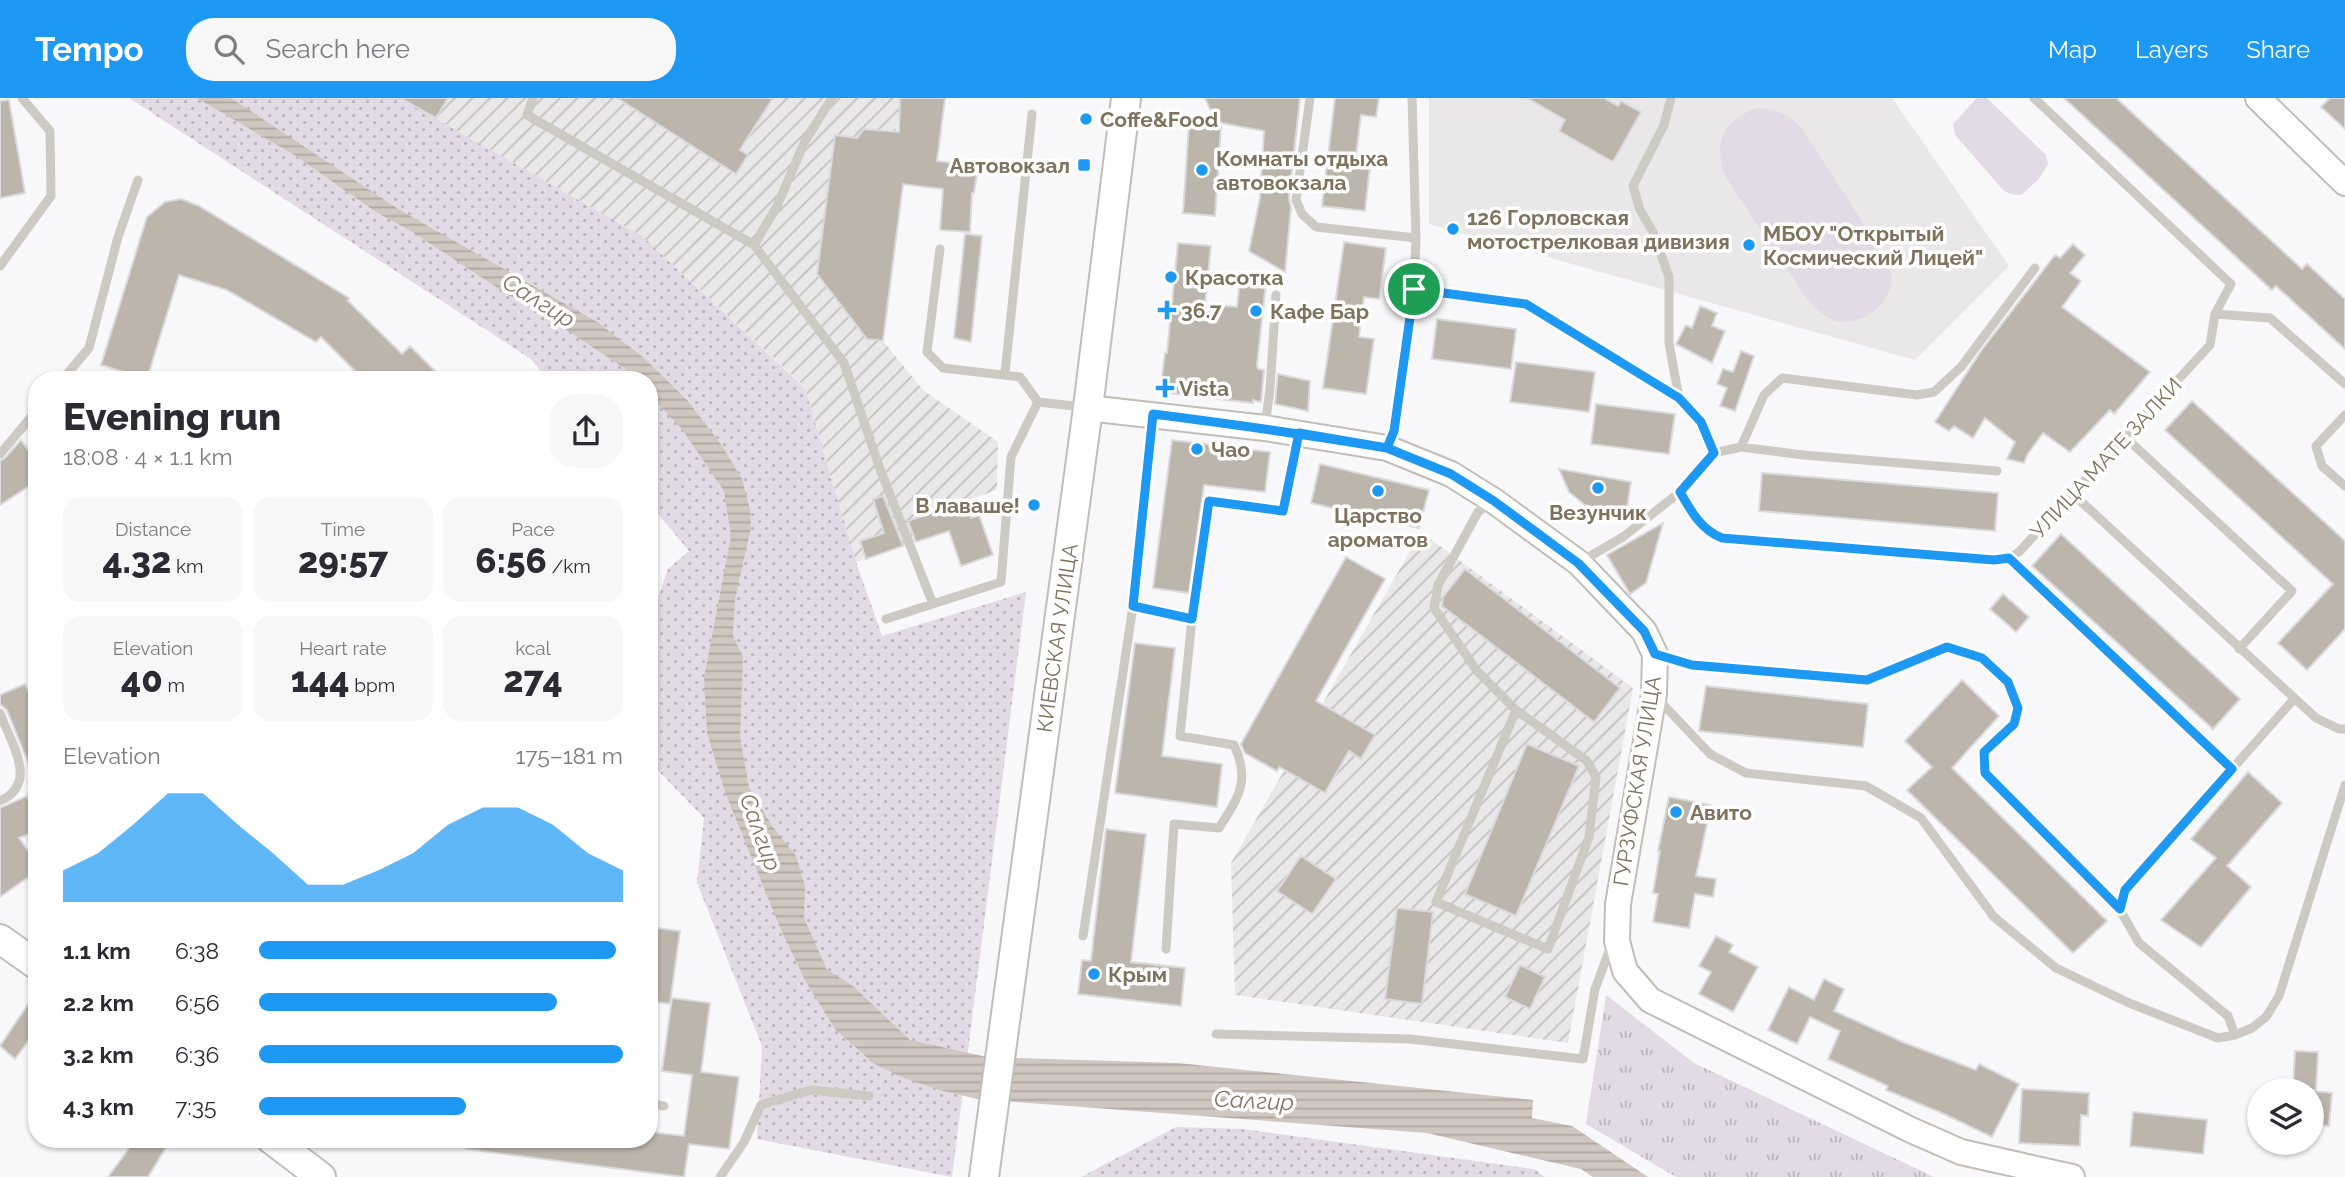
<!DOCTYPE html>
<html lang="en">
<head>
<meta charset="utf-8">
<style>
  body { margin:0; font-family:Raleway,sans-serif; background:#f7f7f7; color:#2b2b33; height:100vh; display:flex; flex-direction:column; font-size:26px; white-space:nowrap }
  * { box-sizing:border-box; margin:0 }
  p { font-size:23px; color:#7c7c81 }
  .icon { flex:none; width:38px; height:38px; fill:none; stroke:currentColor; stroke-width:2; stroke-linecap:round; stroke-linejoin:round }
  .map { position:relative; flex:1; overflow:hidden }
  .details { position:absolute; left:28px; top:273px; width:630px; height:777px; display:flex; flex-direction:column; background:#fff; border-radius:28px; box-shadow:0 2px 5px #0004 }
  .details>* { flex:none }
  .tools { position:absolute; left:2247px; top:980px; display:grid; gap:14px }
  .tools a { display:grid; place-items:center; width:77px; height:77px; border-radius:50%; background:#fff; box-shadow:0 2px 5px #0004; font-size:35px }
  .pin { position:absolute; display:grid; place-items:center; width:60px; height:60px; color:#fff; margin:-30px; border:4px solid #fff; border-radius:50%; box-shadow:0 2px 7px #0007 }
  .round { display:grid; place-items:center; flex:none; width:74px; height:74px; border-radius:28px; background:#f7f7f7 }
  .headline { display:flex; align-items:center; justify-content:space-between; height:119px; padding:0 35px }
  h1 { font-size:38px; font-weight:800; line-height:52px }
  .metrics { display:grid; grid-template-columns:repeat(3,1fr); gap:10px; height:119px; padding:7px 35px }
  .metrics div { display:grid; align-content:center; border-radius:18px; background:#f7f7f7; text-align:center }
  .metrics b { font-size:35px; font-weight:800 }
  .metrics small { font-size:19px; font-weight:400 }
  .metrics p { font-size:19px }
  .chart { height:196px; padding:14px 35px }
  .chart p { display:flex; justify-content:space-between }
  .chart svg { width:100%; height:126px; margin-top:7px; fill:#1d99f4; opacity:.7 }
  ul { padding:0 35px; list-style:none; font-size:23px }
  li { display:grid; grid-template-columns:112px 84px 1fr; align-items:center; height:52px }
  li i { height:18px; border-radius:9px; background:#1d99f4 }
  header { display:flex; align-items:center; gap:42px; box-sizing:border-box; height:98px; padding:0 35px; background:#1d99f4; color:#fff }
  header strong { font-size:33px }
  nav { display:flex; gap:38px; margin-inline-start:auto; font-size:24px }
  .search { width:490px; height:63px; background:#f7f7f7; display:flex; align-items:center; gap:18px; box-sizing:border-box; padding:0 24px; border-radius:28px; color:#7c7c81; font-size:26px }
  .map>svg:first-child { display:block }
  .built { fill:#e9e7e8 }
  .industrial { fill:url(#industrial-furrows) }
  .grass { fill:url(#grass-tufts) }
  .park { fill:url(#park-dots) }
  .pitch { fill:#e2dae4 }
  .water { fill:url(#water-rules) }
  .building { fill:#bcb5ab; stroke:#dad9dc; stroke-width:2 }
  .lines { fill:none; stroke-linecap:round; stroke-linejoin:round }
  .secondary-casing { stroke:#c2beb6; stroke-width:28 }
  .primary-casing { stroke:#c1beb7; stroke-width:32 }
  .lane { stroke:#cdcac4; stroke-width:9 }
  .secondary { stroke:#fff; stroke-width:24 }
  .primary { stroke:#fff; stroke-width:28 }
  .route-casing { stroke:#fff; stroke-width:14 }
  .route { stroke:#1d99f4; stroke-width:9 }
  .poi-dot { fill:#1d99f4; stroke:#fff; stroke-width:2.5 }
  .labels { text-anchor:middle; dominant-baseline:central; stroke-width:7; stroke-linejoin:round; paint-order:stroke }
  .poi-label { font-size:21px; font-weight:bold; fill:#7f735e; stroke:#fff; text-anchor:start }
  .street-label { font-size:21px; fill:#7f735e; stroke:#fff }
  .water-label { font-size:23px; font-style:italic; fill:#867362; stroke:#fff }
</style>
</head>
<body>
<header>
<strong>Tempo</strong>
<div class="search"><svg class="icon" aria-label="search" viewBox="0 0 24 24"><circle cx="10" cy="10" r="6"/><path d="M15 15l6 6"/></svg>Search here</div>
<nav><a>Map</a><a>Layers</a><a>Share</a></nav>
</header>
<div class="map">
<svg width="2345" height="1079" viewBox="0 0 2345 1079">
  <defs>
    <pattern id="industrial-furrows" width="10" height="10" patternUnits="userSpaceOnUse" patternTransform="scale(1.75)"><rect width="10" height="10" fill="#e9e7e8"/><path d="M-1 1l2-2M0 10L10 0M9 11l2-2" fill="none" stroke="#c2c0bf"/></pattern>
    <pattern id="grass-tufts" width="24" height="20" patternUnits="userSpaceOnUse" patternTransform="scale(1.75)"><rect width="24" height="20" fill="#e2dae4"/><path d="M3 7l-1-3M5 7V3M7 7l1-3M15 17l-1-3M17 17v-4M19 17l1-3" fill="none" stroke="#bcb5bc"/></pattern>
    <pattern id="park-dots" width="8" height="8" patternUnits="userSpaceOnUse" patternTransform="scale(1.75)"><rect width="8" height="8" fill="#e2dae4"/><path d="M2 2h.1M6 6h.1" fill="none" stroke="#bcb5bc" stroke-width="1.8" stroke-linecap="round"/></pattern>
    <pattern id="water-rules" width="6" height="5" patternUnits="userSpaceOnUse" patternTransform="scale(1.75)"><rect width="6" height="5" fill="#d0c7c0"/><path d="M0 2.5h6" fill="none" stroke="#aea69f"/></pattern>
  </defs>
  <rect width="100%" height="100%" fill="#f8f7fa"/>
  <path class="built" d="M1429 0H1892L2009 168 1915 262 1429 126Z"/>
  <path class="industrial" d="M400 0H902L892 55 867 241 883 243 923 292 998 344 997 392 923 418 930 439 856 464 805 289 643 139Z
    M1421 434 1633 590 1568 945 1235 897 1231 765Z"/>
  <path class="grass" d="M1606 897 1694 965 1934 1079H1676L1586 1026Z"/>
  <path class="park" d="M129 0H400L643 139 805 290 856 464 882 538 1026 494 952 1079 757 1041 762 948 697 785 704 720 649 663V525L668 471 689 453 649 405V282H548L531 261Z
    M1176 1029 1243 1031 1534 1071 1545 1079H1081Z"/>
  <path class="pitch" d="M1977 0H1987L2046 57 2048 66 2038 82 2021 97 2011 96 2004 93 1955 37 1953 26Z
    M1757 10C1780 12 1788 15 1803 32L1884 158C1886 162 1890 168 1891 173 1896 203 1863 231 1834 222 1823 218 1816 210 1808 202L1725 78C1713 43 1723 23 1757 10Z"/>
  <path class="water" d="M197 0H231L398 111 597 224 644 260 688 303 722 348 742 381 750 411 751 429 735 501 733 538 743 559 740 639 749 690 774 731 796 758 805 788 804 820 827 872 853 888 910 942 987 959 1178 965 1533 1002 1532 1020 1572 1028 1648 1079H1593L1581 1071 1427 1035 977 1001 936 991 901 979 873 965 835 931 806 884 781 832 725 694 707 635 704 580 731 438 724 393 682 331 649 296V282H635L624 270 552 222 513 200 411 133 376 114 296 58Z"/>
  <path class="building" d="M400 0H448L436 20Z
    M617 0H773L740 52 748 57 736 76Z
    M900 0H945L937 63 978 68 974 95H972L970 134 940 132 943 91 903 86 883 243 867 241 817 176 835 37 857 40 864 31 899 34Z
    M1205 0H1300L1289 101 1291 109 1285 174 1249 153 1260 100 1264 33 1216 24Z
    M1335 0H1379L1376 19 1361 17 1356 57 1371 59 1365 113 1322 108Z
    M1527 0H1604L1618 8 1621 3 1641 14 1613 64 1559 33 1565 22Z
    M2064 0H2116L2302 171 2307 166 2345 201V251L2276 188 2272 192Z
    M2330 0H2345V31L2321 9Z
    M9 2 25 95 0 100V3Z
    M1189 26 1221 29 1215 118 1183 115Z
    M181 101 199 108 349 200 348 203 402 256 410 248 444 282H364L321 239 316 244 227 192 179 177 147 281 101 267 147 119 165 104Z
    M965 136 982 138 971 244 954 240Z
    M1344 144 1386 150 1379 201 1364 199 1359 239 1374 241 1366 296 1323 290Z
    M1178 145 1211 148 1205 206 1237 209 1240 181 1266 184 1257 267 1258 271 1264 272 1261 304 1253 302V305L1160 294 1165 255H1167Z
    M2073 146 2085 157 2070 175 2081 183 2062 209 2150 274 2114 316 2110 312 2070 354 2043 335 2027 357 2024 365 2007 361 2015 344 1985 320 1973 340 1954 328 1949 333 1935 324 1981 253 2055 157 2060 160Z
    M1700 208 1717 215 1712 228 1725 233 1712 265 1676 246 1686 227 1692 230Z
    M1437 221 1516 231 1511 271 1432 261Z
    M1741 253 1754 258 1735 313 1720 308 1727 290 1717 286 1723 271 1733 274Z
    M1516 264 1595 274 1589 314 1510 304Z
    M1278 276 1310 283 1308 313 1275 306Z
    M2192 303 2345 443V531L2307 572 2278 545 2333 486 2165 332Z
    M1596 306 1675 316 1669 356 1591 346Z
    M21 342 37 365V383L0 407V363L5 360Z
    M1172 342 1270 354 1265 394 1204 387 1189 495 1153 490Z
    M1320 366 1429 392 1419 430 1311 405Z
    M1559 371 1631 384 1627 410 1620 414H1608L1585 407 1569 394Z
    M1762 375 1998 395 1995 433 1759 413Z
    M883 398 903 448 866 461 860 443 884 435 873 401Z
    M965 403 971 420 979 417 993 457 961 468 949 433 916 444 908 423Z
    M1663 425 1646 485 1630 496 1607 457Z
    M2061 436 2240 601 2213 631 2032 468Z
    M1346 459 1385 481 1316 603 1375 637 1361 661 1349 653 1325 695 1279 669 1277 673 1245 655 1241 646Z
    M1465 471 1620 590 1594 624 1442 508 1443 499Z
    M2003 496 2029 519 2016 534 1990 511Z
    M1135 545 1175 550 1162 658 1222 666 1217 709 1115 695Z
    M1962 582 1999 618 1952 670 2107 823 2073 855 1907 692 1932 669 1905 643Z
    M25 586 37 612V687L7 612 0 606V597Z
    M1706 588 1868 606 1863 649 1699 633Z
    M1527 646 1579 668 1516 818 1465 796Z
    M2248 674 2282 705 2227 768 2251 789 2201 849 2161 822 2216 760 2191 741Z
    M27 698 37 720V733L19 740 37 765V773L0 799V710Z
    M1669 699 1711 707 1696 778 1716 781 1713 799 1695 796 1689 830 1653 824 1658 796 1653 795 1660 753H1658Z
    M1106 731 1146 736 1131 864 1185 870 1181 908 1078 896 1082 862 1091 863Z
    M1301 758 1336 781 1312 816 1277 793Z
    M1397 810 1433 814 1422 906 1385 901Z
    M649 829 680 833 670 906 649 903Z
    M1716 838 1733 847 1729 854 1758 869 1733 914 1699 896 1711 874 1699 868Z
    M1520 867 1545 879 1530 911 1505 899Z
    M1824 881 1844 891 1834 913 1905 945 1976 972 1979 966 2019 986 1992 1039 1942 1015 1886 992 1888 988 1828 961 1840 933 1810 919 1797 946 1768 932 1789 889 1814 902Z
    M37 893V931L15 961 0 948Z
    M672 900 710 905 701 974 739 979 729 1051 689 1046 684 1079 466 1051 467 1041H649V1034L684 1038 692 977 662 973Z
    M2295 953 2318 954 2316 992H2293Z
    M2022 991 2089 995 2088 1018 2081 1017 2080 1048 2019 1045Z
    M2312 993 2332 995 2329 1028 2312 1026Z
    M2133 1014 2207 1022 2203 1056 2130 1048Z
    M136 1041H171L148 1079H108Z"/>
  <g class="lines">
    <defs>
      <path id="secondary" d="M2258 0 2345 85
        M1088 310 1265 330 1387 350 1451 376 1494 403 1579 465 1644 533 1655 556 1654 596 1618 806 1617 843 1625 873 1650 902 1911 1032 1961 1054 2072 1079"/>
      <path id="primary" d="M0 841 37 867
        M271 1041 321 1079
        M984 1079 1088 310 1126 0"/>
    </defs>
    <use href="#secondary" class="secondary-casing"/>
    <use href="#primary" class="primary-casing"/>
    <path class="lane" d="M533 0 527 17 754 147 844 265 880 371 933 506
      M1310 0 1296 102 1302 116 1316 129 1416 140
      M1671 0 1664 27 1633 88 1640 112 1653 134 1669 179V245L1679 300
      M754 147 777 108 805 43 832 0
      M940 151 927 254 943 270 1020 279 1038 304 1083 309
      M0 168 51 98 50 33 22 0
      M1414 191 1526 206 1679 300 1701 324 1714 355 1680 394
      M2215 216 2270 220 2345 286
      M1005 275 1032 16
      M62 282 89 250 118 139 138 82
      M2345 317 2316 348 2322 368 2345 388
      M1265 328 1270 291 1276 197
      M2126 340 2292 493 2239 551
      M1387 349 1394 333 1414 191 1416 140 1412 0
      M1741 349 1764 297 1782 280 1917 297 1934 294 1961 269 2035 170
      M1714 355 1741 349 1803 357 1997 373
      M0 356 37 312
      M2074 397 2316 620 2339 631H2345
      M1492 404 1478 414 1438 487 1434 510 1477 573 1516 612 1587 663 1596 679 1589 739 1548 851 1436 804 1516 612
      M2009 460 2232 671
      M1580 464 1623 439 1680 394C1691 413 1701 432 1722 440L1994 462 2009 460 2019 454 2210 247 2215 216 2231 186 2034 0
      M1133 508 1192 521
      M886 521 1001 484 1011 359 1038 304
      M1656 556 1692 567 1867 582 1947 549 1982 560 2008 584 2018 610 2014 627 1984 654 1985 675 2120 812
      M1657 600 1710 656 1746 675 1866 688 1921 720 1994 819 2056 870 2129 905 2218 940 2235 937 2252 930 2266 919 2279 898 2345 687
      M0 615C10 644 40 685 0 703
      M1083 838 1133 508 1153 318
      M1166 851 1174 726 1219 730C1238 700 1251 683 1234 647L1180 638 1192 521 1209 403 1283 413 1298 337
      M1216 936 1410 941 1583 961 1595 891 1611 848
      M2235 937 2228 918 2139 845 2120 812 2125 792 2294 601
      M649 1006 664 1008
      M720 1079 744 1044 761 1007 811 992 869 998"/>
    <use href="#secondary" class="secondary"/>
    <use href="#primary" class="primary"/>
  </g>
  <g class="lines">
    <defs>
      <path id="route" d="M1414 191 1394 333 1387 350C1309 337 1232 326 1153 316L1133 508 1192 521 1209 403 1283 413 1299 335 1387 350 1451 376 1494 403 1578 465 1644 533 1655 556 1692 567 1867 582 1947 549 1982 560 2008 584 2018 610 2014 626 1984 654 1985 675 2120 811 2125 792 2232 671 2009 460 1994 462 1722 440C1701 432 1691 413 1680 394L1714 355 1701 324 1679 300 1526 206 1414 191"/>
    </defs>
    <use href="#route" class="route-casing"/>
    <use href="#route" class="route"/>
  </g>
  <g class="poi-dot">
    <circle cx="1086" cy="21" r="7"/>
    <rect x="1077" y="60" width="14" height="14" rx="3.5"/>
    <circle cx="1202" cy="72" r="7"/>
    <circle cx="1453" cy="131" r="7"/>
    <circle cx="1749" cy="147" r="7"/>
    <circle cx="1171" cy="179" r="7"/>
    <path d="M1163.5 201.5h7v7h7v7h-7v7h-7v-7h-7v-7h7z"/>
    <circle cx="1256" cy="213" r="7"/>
    <path d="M1161.5 279.5h7v7h7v7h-7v7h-7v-7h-7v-7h7z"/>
    <circle cx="1197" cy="351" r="7"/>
    <circle cx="1598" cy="390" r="7"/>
    <circle cx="1378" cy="393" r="7"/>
    <circle cx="1034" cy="407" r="7"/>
    <circle cx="1676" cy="714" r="7"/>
    <circle cx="1094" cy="876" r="7"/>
  </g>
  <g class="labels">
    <g class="poi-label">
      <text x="1100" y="21">Coffe&amp;Food</text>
      <text x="1216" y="60">Комнаты отдыха<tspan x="1216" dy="24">автовокзала</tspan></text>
      <text x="1070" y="67" text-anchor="end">Автовокзал</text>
      <text x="1467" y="119">126 Горловская<tspan x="1467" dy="24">мотострелковая дивизия</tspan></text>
      <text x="1763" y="135">МБОУ "Открытый<tspan x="1763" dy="24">Космический Лицей"</tspan></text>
      <text x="1185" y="179">Красотка</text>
      <text x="1181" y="212">36.7</text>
      <text x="1270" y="213">Кафе Бар</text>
      <text x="1179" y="290">Vista</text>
      <text x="1211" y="351">Чао</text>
      <text x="1020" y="407" text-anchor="end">В лаваше!</text>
      <text x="1598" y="414" text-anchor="middle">Везунчик</text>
      <text x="1378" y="417" text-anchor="middle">Царство<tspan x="1378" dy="24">ароматов</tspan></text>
      <text x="1690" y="714">Авито</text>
      <text x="1108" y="876">Крым</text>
    </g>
    <g class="street-label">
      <text transform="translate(2106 360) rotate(-47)">УЛИЦА МАТЕ ЗАЛКИ</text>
      <text transform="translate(1057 540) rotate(-82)">КИЕВСКАЯ УЛИЦА</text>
      <text transform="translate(1637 683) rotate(-81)">ГУРЗУФСКАЯ УЛИЦА</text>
    </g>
    <g class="water-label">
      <text transform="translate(539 202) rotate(32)">Салгир</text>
      <text transform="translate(761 734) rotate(70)">Салгир</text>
      <text transform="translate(1254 1002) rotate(3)">Салгир</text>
    </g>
  </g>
</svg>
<div class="tools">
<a><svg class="icon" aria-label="layers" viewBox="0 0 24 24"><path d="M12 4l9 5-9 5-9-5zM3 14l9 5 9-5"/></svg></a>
</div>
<div class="pin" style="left:1414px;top:191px;background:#1e9e55"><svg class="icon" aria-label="arrive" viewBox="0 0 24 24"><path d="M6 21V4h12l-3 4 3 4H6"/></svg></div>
<section class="details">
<div class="headline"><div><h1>Evening run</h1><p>18:08 · 4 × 1.1 km</p></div><a class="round"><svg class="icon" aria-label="share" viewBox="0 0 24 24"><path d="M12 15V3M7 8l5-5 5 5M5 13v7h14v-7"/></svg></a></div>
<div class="metrics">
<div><p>Distance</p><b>4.32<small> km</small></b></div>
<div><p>Time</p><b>29:57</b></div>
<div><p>Pace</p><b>6:56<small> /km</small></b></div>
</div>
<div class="metrics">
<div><p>Elevation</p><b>40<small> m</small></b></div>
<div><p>Heart rate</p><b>144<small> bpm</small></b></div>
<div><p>kcal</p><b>274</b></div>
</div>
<div class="chart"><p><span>Elevation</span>175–181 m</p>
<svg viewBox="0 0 160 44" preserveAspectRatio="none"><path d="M0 44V33L10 27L20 17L30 6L40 6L50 17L60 27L70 38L80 38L90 33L100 27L110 17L120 11L130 11L140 17L150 27L160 33V44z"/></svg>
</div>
<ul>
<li><b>1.1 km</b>6:38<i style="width:98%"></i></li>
<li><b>2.2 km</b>6:56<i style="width:82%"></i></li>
<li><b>3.2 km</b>6:36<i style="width:100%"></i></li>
<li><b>4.3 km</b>7:35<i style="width:57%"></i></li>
</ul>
</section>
</div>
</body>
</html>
